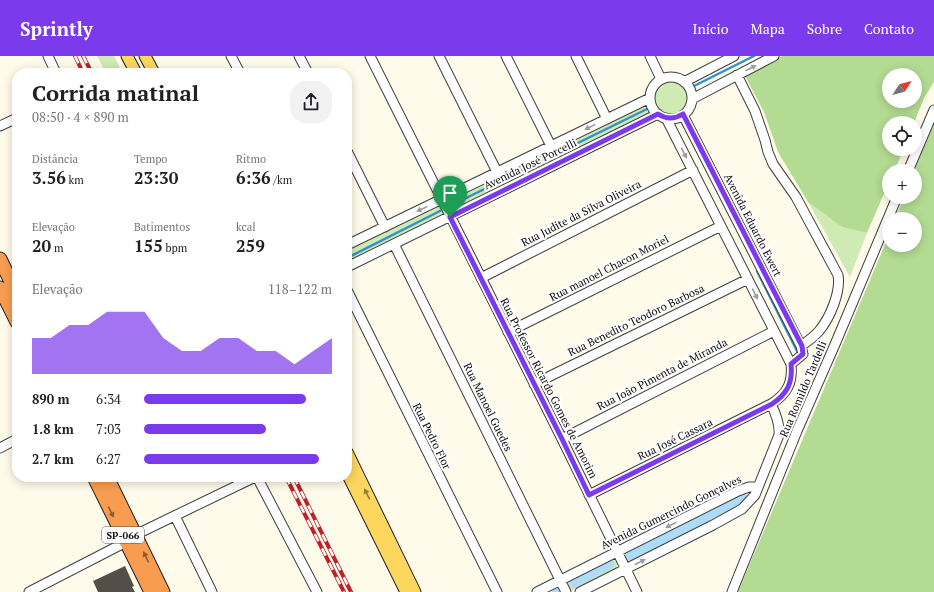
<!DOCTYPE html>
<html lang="pt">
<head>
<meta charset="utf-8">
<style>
  body { margin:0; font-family:"PT Serif",serif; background:#f2f2f2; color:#202124; height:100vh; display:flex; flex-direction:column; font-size:15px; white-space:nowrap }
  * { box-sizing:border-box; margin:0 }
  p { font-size:13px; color:#757577 }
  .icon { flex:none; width:22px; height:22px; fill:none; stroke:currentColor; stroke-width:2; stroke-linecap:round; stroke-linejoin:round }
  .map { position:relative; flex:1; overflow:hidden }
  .drawer { position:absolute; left:12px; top:12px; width:340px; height:414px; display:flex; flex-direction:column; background:#fff; border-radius:16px; box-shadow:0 2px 10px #0003 }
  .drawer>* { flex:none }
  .needle { width:26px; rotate:54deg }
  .buttons { position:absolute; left:882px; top:12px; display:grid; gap:8px }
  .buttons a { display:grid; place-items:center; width:40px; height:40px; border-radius:50%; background:#fff; box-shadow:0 2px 10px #0003; font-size:20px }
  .pin { position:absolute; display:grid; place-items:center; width:34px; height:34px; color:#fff; margin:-41px -17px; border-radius:50% 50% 50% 0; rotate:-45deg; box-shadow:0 0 4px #0007 }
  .pin .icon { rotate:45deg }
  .round { display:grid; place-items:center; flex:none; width:42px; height:42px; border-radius:16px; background:#f2f2f2 }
  .summary { display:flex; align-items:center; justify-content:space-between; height:68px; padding:0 20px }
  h1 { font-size:22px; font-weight:600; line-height:30px }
  .metrics { display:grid; grid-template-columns:repeat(3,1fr); gap:6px; height:68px; padding:4px 20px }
  .metrics div { display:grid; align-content:center }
  .metrics b { font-size:17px; font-weight:600 }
  .metrics small { font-size:11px; font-weight:400 }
  .metrics p { font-size:11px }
  .chart { height:112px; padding:8px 20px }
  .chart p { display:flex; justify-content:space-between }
  .chart svg { width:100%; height:72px; margin-top:4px; fill:#7c3aed; opacity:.7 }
  ul { padding:0 20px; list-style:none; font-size:13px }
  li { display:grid; grid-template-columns:64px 48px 1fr; align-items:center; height:30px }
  li i { height:10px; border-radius:5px; background:#7c3aed }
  header { display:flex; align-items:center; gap:24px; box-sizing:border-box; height:56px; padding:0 20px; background:#7c3aed; color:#fff }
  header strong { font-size:19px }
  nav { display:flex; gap:22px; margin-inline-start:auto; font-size:14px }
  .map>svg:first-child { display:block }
  .green { fill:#cfeab3 }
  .forest { fill:#b3db92; fill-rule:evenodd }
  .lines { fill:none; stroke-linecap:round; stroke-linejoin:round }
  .stream { stroke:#3391d0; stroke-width:2.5 }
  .canal { stroke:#addcf8; stroke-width:9 }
  .building { fill:#544d48 }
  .minor-casing { stroke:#3e3e3e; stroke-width:11 }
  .major-casing { stroke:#1c1c1c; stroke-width:13 }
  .highway-casing { stroke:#1c1c1c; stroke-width:15 }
  .minor { stroke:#fff; stroke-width:9 }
  .major { stroke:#fcd65d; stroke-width:11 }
  .highway { stroke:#f89d4f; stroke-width:13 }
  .rail-casing { stroke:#be2128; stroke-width:4 }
  .rail { stroke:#fff; stroke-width:2.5; stroke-dasharray:8; stroke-linecap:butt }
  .oneway { fill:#9d9d9d }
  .oneway2 { fill:#907b38 }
  .oneway3 { fill:#8d5b30 }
  .route-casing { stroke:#fff; stroke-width:8 }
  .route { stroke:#7c3aed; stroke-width:5 }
  .labels { text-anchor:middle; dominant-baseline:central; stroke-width:4; stroke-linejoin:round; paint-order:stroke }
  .shield { fill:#fff; stroke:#545454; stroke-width:1 }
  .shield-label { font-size:10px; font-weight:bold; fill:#0b0b0b }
  .street-label { font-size:11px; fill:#0b0b0b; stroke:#fff }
</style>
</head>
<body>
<header>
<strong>Sprintly</strong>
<nav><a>Início</a><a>Mapa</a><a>Sobre</a><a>Contato</a></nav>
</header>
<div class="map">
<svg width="934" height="536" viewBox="0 0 934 536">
  <rect width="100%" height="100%" fill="#fffbea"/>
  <path class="green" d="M97 0H114L123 17H106Z
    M653 42a18 18 0 1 1 36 0a18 18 0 1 1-36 0Z
    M647 47 652 57 455 154 450 144Z
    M808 146 842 171 867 177 850 221Z
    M439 147 445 158 347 207V193Z
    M741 438C747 439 748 443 746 448L631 506H628L625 505 624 497Z
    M612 502 617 507V511L615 514 573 534H569L567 527 568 524Z"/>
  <path class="forest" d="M782 0H934V26L924 42 914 67H889V93H904L894 115H889V126L867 177 842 171 808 146 778 96 764 56 745 20ZM889 19H915V45H889Z
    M934 66V536H738L889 179V189H915V163H895L904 141H915L914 115Z"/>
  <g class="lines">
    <path class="stream" d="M694 30 754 0
      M450 150 647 53
      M347 202 440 155
      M757 215 797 295"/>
    <path class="canal" d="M629 500 743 442
      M574 527 610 508
      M557 536 559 535"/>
  </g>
  <path class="building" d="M125 510 134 530 132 531 135 536H98L93 525Z"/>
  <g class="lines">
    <defs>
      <path id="minor" d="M48 0 56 17
        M231 0 240 17
        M299 0 308 17
        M370 0 562 383 637 536
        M439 0 497 116
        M506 0 551 90
        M576 0 607 63
        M650 0 661 23
        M737 19 755 55 765 84 768 96 773 108 796 141 838 219C841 236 830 262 819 275 814 281 808 285 801 290
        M650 42a21 21 0 1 1 42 0a21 21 0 1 1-42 0Z
        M684 26 734 0
        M692 43 774 0
        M666 62 791 308
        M0 70 17 62
        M347 95 385 171
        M908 115 934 54
        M394 188 566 536
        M347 189 650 42
        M347 211 658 58
        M481 222 693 114
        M347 234 497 536
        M508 276 721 170
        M534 328 748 223
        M562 383 774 275
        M0 392 17 383
        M257 421 317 536
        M589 439 771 348C787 338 793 327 791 308L803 298 801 290 683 59
        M175 460 212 536
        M135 479 255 421
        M29 536 126 486
        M537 536 738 435 749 431H758
        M580 536 713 469 742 453 755 439 779 379C780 368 776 358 771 348
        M732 536 797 375 836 286 897 141"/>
      <path id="major" d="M127 0 136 17
        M145 0 154 17
        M347 396 415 536
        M347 417 406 536"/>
      <path id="highway" d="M0 203 17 238
        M0 232 17 266
        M94 421 151 536
        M107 421 163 536"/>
    </defs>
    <use href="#minor" class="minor-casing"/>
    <use href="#major" class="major-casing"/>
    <use href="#highway" class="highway-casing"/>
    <use href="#minor" class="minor"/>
    <use href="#major" class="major"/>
    <use href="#highway" class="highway"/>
    <defs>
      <path id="rail" d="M75 0 83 17
        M83 0 92 17
        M286 421 344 536
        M294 421 351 536"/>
    </defs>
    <use href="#rail" class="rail-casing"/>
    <use href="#rail" class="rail"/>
  </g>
  <defs><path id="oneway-solid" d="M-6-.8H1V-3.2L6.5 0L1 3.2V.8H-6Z"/></defs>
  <g class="oneway">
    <use href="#oneway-solid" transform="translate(751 12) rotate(-28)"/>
    <use href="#oneway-solid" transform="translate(590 71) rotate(154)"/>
    <use href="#oneway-solid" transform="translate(684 97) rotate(63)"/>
    <use href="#oneway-solid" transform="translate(422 153) rotate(154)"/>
    <use href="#oneway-solid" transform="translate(755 238) rotate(64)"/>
    <use href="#oneway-solid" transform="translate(671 469) rotate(153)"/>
    <use href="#oneway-solid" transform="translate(640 506) rotate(-27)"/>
  </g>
  <use class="oneway2" href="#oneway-solid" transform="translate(367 438) rotate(-116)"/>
  <g class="oneway3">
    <use href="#oneway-solid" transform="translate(111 456) rotate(64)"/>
    <use href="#oneway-solid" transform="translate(146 501) rotate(-116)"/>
  </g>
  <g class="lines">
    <defs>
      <path id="route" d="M658 58C667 64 675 63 683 58L802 290 803 298 791 308C793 327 787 338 772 348L589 439 562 383 450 161Z"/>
    </defs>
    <use href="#route" class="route-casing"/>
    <use href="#route" class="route"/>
  </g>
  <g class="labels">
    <rect class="shield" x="102" y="471" width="42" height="16" rx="3"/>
    <g class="shield-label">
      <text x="123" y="479">SP-066</text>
    </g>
    <g class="street-label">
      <text transform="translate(530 108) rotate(-26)">Avenida José Porcelli</text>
      <text transform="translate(581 157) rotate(-27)">Rua Judite da Silva Oliveira</text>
      <text transform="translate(753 169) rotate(63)">Avenida Eduardo Ewert</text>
      <text transform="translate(609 212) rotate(-27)">Rua manoel Chacon Moriel</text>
      <text transform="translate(636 264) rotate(-26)">Rua Benedito Teodoro Barbosa</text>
      <text transform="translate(662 318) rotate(-27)">Rua João Pimenta de Miranda</text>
      <text transform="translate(549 332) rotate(63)">Rua Professor Ricardo Gomes de Amorim</text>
      <text transform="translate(803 333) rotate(-67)">Rua Romildo Tardelli</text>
      <text transform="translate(488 351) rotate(64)">Rua Manoel Guedes</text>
      <text transform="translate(432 380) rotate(64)">Rua Pedro Flor</text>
      <text transform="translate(675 383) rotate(-26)">Rua José Cassara</text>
      <text transform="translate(671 456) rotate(-26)">Avenida Gumercindo Gonçalves</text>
    </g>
  </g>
</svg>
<div class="buttons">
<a><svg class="needle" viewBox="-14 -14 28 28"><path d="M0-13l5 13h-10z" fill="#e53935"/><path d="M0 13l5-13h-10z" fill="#757577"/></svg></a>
<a><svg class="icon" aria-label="locate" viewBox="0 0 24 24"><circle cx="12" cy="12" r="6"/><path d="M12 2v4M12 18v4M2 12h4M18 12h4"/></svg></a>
<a>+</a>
<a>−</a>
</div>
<div class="pin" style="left:450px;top:161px;background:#1e9e55"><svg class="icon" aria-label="arrive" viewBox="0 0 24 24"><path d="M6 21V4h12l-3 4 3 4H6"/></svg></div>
<section class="drawer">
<div class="summary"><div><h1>Corrida matinal</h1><p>08:50 · 4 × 890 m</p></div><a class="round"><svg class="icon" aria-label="share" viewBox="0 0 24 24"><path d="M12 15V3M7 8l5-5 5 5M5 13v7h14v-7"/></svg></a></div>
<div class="metrics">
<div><p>Distância</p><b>3.56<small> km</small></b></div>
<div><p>Tempo</p><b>23:30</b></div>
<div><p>Ritmo</p><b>6:36<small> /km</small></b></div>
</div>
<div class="metrics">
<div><p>Elevação</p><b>20<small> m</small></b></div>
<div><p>Batimentos</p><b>155<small> bpm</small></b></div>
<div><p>kcal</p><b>259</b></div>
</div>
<div class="chart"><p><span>Elevação</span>118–122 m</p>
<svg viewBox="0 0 160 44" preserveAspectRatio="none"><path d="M0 44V22L10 22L20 14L30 14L40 6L50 6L60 6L70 22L80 30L90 30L100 22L110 22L120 30L130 30L140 38L150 30L160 22V44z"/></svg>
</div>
<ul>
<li><b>890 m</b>6:34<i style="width:86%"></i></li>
<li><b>1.8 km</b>7:03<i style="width:65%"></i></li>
<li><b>2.7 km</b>6:27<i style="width:93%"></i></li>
</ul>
</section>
</div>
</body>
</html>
